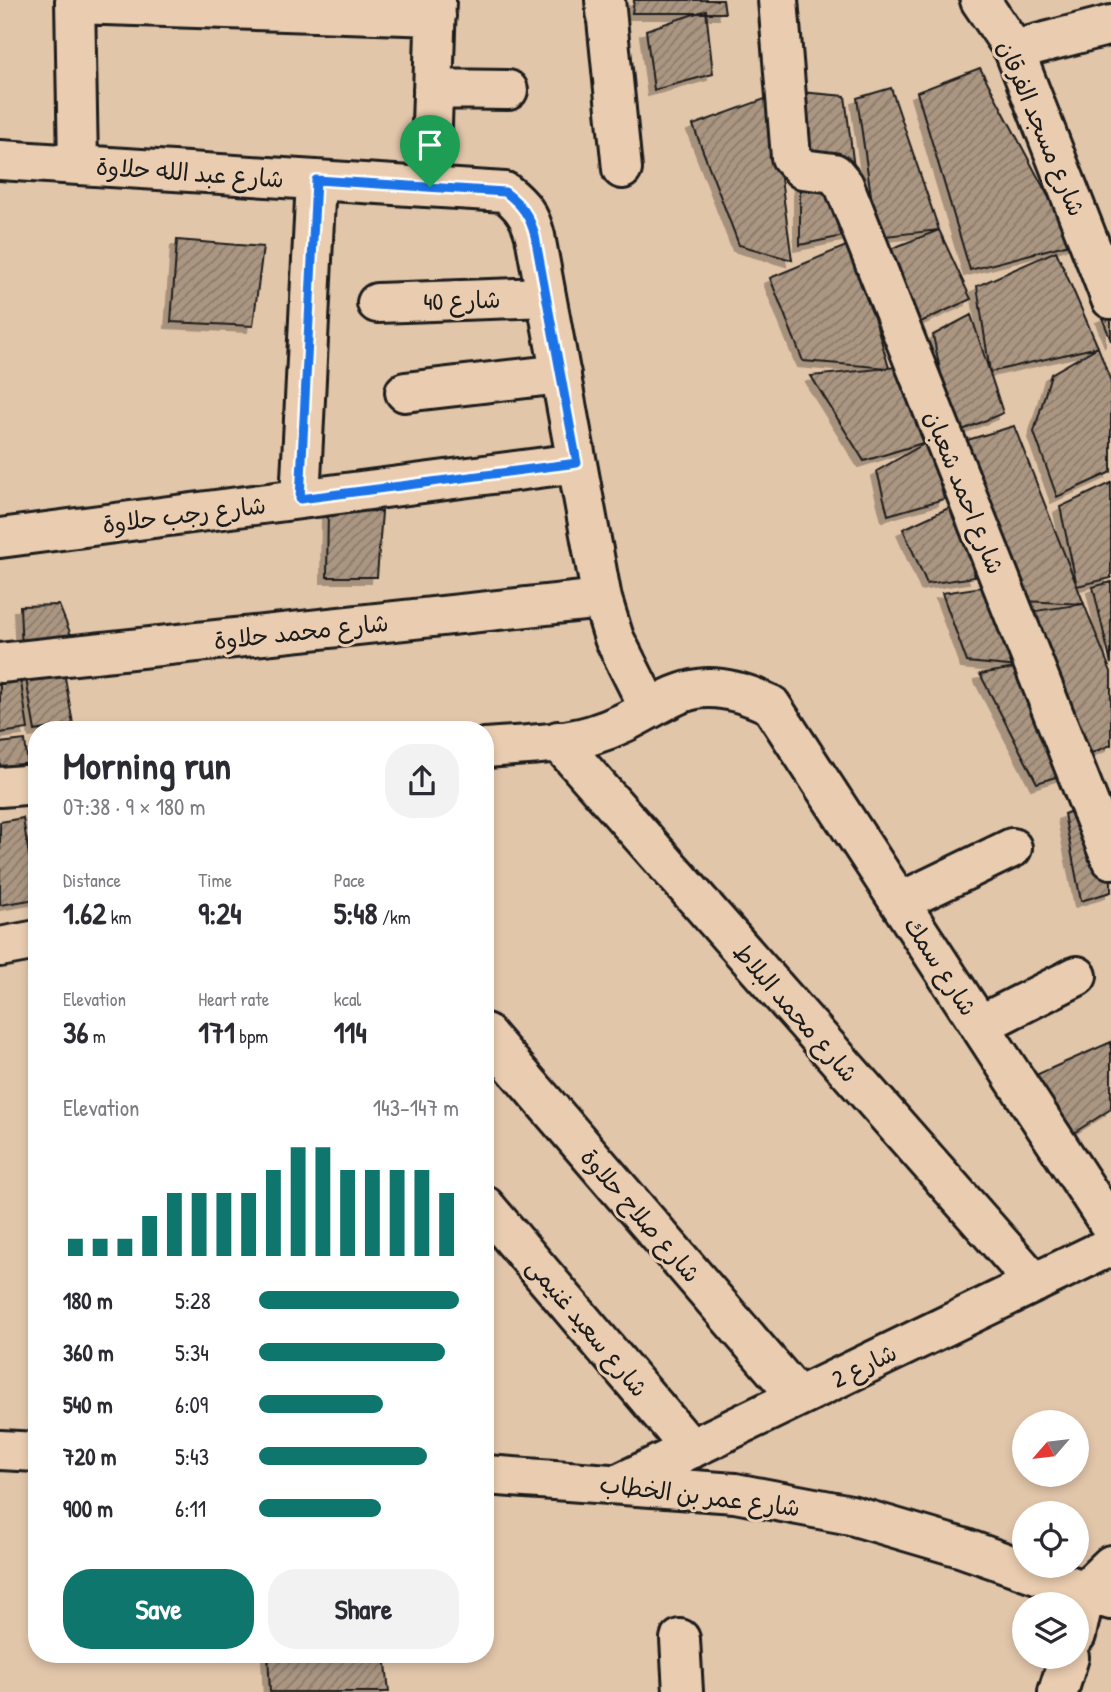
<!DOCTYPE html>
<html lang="en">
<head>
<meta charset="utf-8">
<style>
  body { margin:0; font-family:"Patrick Hand","Playpen Sans Arabic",sans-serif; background:#f2f2f3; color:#2b2b33; height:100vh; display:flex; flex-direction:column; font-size:26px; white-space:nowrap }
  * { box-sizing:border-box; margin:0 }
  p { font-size:23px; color:#7c7c81 }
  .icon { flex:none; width:38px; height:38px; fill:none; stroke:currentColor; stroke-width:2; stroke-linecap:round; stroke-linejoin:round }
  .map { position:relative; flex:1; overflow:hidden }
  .drawer { position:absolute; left:28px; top:721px; width:466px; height:942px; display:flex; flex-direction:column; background:#fff; border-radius:28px; box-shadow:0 4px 10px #0003 }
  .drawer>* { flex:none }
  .needle { width:46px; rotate:242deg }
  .fabs { position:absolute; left:1012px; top:1410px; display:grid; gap:14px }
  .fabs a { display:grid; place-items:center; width:77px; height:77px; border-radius:50%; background:#fff; box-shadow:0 4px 10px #0003; font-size:35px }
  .pin { position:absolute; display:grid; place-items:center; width:60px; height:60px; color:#fff; margin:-72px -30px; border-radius:50% 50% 50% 0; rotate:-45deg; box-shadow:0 0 7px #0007 }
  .pin .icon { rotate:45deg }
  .round { display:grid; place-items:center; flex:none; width:74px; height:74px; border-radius:28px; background:#f2f2f3 }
  .overview { display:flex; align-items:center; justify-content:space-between; height:119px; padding:0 35px }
  h1 { font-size:38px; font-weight:800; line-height:52px }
  .stats { display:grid; grid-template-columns:repeat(3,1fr); gap:10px; height:119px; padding:7px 35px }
  .stats div { display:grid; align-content:center }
  .stats b { font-size:30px; font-weight:800 }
  .stats small { font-size:19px; font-weight:400 }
  .stats p { font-size:19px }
  .chart { height:196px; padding:14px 35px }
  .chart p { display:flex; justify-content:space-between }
  .chart svg { width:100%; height:126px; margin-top:7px; stroke:#0f766e; stroke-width:6 }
  .primary-button { display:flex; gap:14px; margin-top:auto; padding:14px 35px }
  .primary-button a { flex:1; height:80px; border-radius:28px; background:#0f766e; color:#fff; font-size:28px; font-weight:800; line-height:80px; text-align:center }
  .primary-button a+a { background:#f2f2f3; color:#2b2b33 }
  ul { padding:0 35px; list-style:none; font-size:23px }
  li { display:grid; grid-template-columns:112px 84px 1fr; align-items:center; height:52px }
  li i { height:18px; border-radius:9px; background:#0f766e }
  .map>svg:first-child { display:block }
  .building { fill:url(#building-hatch); stroke:#1c1c1c; stroke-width:2; filter:url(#shadow) }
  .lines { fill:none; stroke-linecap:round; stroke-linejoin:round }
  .minor-casing { stroke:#1c1c1c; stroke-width:44 }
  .minor { stroke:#eacdb0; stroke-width:38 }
  .route-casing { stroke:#fff; stroke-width:14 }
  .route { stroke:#1a73e8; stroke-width:9 }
  .labels { text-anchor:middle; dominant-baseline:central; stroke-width:6; stroke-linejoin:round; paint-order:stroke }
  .street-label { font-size:24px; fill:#1c1c1c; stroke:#eacdb0 }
</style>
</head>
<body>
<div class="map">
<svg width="1111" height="1692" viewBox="0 0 1111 1692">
  <defs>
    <pattern id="building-hatch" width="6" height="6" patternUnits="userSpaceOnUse" patternTransform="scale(1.75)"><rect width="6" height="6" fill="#ab9682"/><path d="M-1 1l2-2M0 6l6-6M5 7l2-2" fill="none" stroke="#8a7a6a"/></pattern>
    <filter id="shadow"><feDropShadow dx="-6" dy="6" stdDeviation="0" flood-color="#0004"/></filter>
  </defs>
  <rect width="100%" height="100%" fill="#e2c6aa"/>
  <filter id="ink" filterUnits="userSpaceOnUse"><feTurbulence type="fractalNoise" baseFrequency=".0143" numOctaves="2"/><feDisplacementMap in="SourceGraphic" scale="14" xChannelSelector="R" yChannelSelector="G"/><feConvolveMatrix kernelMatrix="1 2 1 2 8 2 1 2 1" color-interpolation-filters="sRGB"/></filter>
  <g filter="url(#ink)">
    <path class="building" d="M634 0H723L725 13H632Z
      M706 10 713 74 654 90 646 30Z
      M980 68 1073 243 970 270 917 92Z
      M891 88 939 230 877 237 857 98Z
      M800 92 845 96 862 232 800 245Z
      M770 97 792 260 739 245 693 125Z
      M939 230 971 299 914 325 890 249Z
      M177 240 263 247 253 326 171 322Z
      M853 243 889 368 803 361 770 278Z
      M1056 251 1098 347 990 372 977 286Z
      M1111 313V341L1102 317Z
      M971 315 1003 413 953 434 933 335Z
      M1098 347 1111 382V472L1057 497 1034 432 1051 374Z
      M897 367 929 441 864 461 811 376Z
      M1014 426 1084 604 1023 601 961 442Z
      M929 441 944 499 888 515 877 471Z
      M1111 483V578L1077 586 1060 507Z
      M953 506 975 577 927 584 903 529Z
      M328 508 382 512 377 577H327Z
      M1111 582V664L1093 587Z
      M982 587 1020 667 967 662 942 593Z
      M1084 604 1111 672V745L1072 761 1035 611Z
      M59 605 77 650 22 652 20 606Z
      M63 666 73 724 35 731 25 673Z
      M1020 667 1065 774 1037 783 980 674Z
      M20 676 28 729 0 733V679Z
      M25 740 29 777 0 780V743Z
      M1111 796V892L1081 901 1064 814Z
      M23 818 36 899 0 905V822Z
      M31 832H37V873Z
      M1111 1042V1109L1069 1136 1027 1079Z
      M268 1654H385L389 1692H270Z"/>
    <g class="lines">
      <defs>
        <path id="minor" d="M75 0 78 165
          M605 0 622 169
          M778 0 791 157 802 169 834 173 844 185 1111 859
          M980 0 1014 50 1111 299
          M75 4 436 16
          M1014 50 1111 25
          M433 89 508 90
          M0 160 505 192C522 205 530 216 535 236L602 599 614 638 649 708
          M430 187 436 0
          M377 303 546 297
          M405 392 561 374
          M300 499 316 180
          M0 538 577 463
          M0 663 602 599
          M558 741 1035 1283
          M485 748C520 745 558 745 592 735 670 711 681 662 771 705L1111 1227
          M0 787 37 784
          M900 902 1012 848
          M0 947 37 940
          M980 1025 1077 976
          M485 1033 798 1397
          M485 1206 691 1449
          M0 1450 37 1452
          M485 1475 735 1493 851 1515 963 1548 1111 1600
          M620 1483 1111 1246
          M1076 1635 1086 1589 1111 1565
          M680 1639 683 1692
          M1058 1692 1069 1657"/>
      </defs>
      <use href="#minor" class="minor-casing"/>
      <use href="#minor" class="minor"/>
    </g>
  </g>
  <g class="lines" filter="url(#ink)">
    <defs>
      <path id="route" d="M316 180 505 192C522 205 530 216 535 236L577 463 300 499Z"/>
    </defs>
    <use href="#route" class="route-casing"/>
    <use href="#route" class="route"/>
  </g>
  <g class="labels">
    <g class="street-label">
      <text transform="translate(1042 128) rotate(67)">شارع مسجد الفرقان</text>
      <text transform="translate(190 172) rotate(4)">شارع عبد الله حلاوة</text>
      <text transform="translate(462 300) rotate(-2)">شارع 40</text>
      <text transform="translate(965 492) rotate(68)">شارع احمد شعبان</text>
      <text transform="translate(184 514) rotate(-7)">شارع رجب حلاوة</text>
      <text transform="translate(301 631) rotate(-6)">شارع محمد حلاوة</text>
      <text transform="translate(941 966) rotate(57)">شارع سمك</text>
      <text transform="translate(796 1012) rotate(49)">شارع محمد البلاط</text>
      <text transform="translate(641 1215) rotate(49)">شارع صلاح حلاوة</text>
      <text transform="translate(588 1327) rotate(50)">شارع سعيد غنيمى</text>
      <text transform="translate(864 1365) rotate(-26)">شارع 2</text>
      <text transform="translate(700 1495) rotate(7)">شارع عمر بن الخطاب</text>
    </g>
  </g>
</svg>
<div class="fabs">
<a><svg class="needle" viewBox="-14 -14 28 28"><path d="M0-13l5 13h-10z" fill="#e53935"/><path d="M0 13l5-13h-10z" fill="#7c7c81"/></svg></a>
<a><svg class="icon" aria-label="locate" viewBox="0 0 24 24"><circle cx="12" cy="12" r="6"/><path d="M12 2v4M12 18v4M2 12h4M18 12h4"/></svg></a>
<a><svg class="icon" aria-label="layers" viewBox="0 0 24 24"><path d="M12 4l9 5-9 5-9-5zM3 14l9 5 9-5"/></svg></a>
</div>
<div class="pin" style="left:430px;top:187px;background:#1e9e55"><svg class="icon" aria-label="arrive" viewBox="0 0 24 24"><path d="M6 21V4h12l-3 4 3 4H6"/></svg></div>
<section class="drawer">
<div class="overview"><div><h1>Morning run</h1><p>07:38 · 9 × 180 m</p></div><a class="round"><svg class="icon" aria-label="share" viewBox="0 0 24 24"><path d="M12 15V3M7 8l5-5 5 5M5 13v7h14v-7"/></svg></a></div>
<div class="stats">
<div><p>Distance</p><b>1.62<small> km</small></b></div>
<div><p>Time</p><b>9:24</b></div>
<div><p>Pace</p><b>5:48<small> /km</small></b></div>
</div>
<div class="stats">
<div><p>Elevation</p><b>36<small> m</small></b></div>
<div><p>Heart rate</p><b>171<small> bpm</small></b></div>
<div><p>kcal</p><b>114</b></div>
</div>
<div class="chart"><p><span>Elevation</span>143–147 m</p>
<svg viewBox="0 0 160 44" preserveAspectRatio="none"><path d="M5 44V38M15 44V38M25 44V38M35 44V30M45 44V22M55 44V22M65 44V22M75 44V22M85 44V14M95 44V6M105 44V6M115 44V14M125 44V14M135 44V14M145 44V14M155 44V22"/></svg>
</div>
<ul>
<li><b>180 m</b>5:28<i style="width:100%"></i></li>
<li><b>360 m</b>5:34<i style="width:93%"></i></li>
<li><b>540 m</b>6:09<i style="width:62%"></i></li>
<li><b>720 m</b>5:43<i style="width:84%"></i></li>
<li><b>900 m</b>6:11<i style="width:61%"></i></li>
</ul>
<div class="primary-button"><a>Save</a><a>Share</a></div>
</section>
</div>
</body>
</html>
